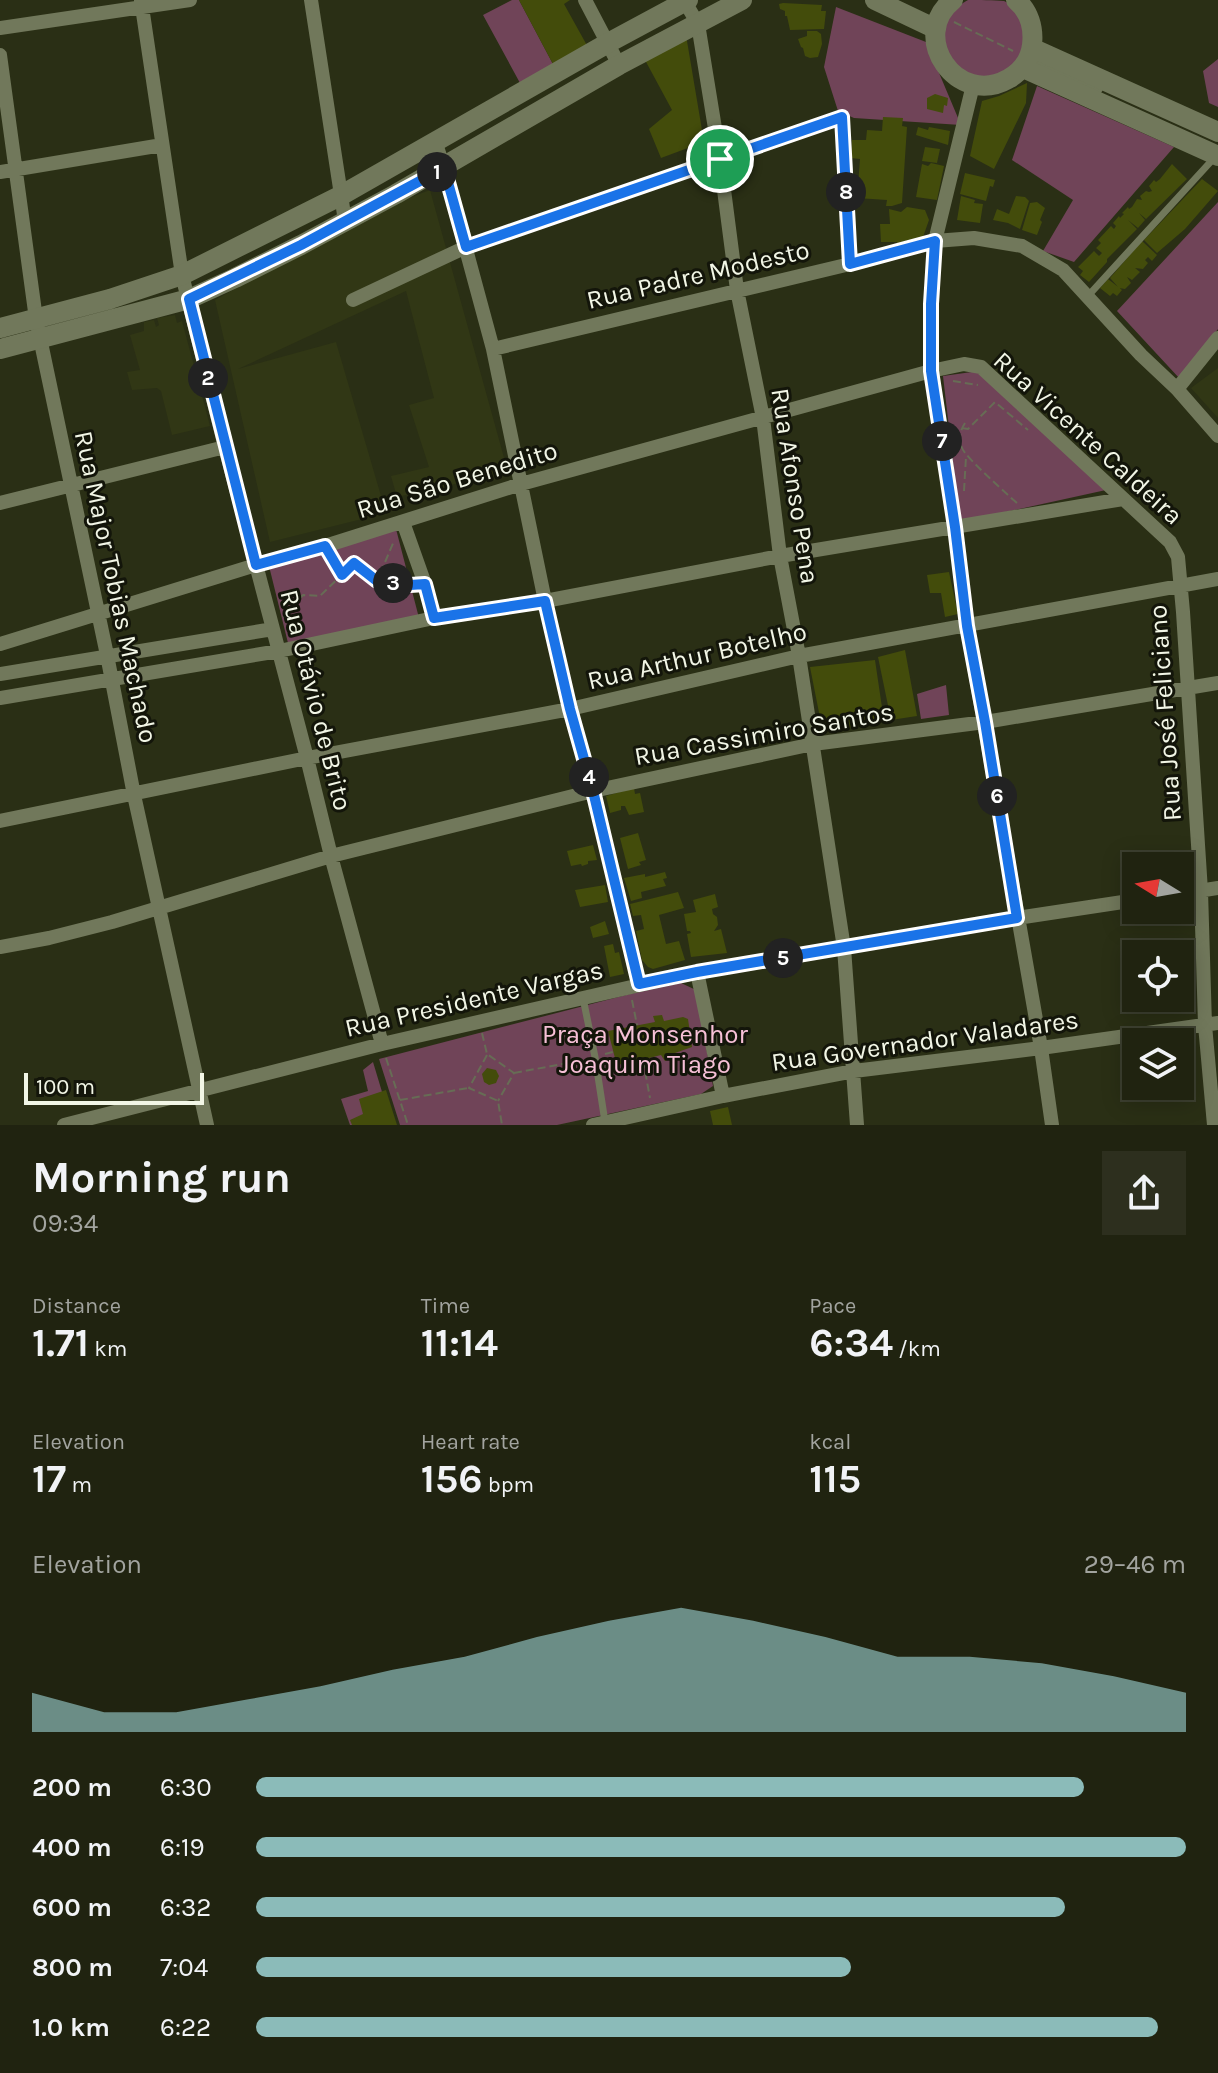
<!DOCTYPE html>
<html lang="en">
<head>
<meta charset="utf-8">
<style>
  body { margin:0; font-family:Karla,sans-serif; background:#2d2f1e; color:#f1f3f6; height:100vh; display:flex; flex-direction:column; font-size:30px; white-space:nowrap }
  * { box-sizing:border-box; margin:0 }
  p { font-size:26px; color:#a2a49f }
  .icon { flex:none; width:44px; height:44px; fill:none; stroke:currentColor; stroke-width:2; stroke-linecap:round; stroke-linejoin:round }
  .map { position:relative; height:1125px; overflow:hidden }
  .details { display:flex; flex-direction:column; background:#202310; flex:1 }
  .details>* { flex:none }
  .needle { width:52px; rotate:281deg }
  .tools { position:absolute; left:1122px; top:852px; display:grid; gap:16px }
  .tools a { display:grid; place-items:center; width:72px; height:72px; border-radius:0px; background:#202310; box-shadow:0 4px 20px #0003,0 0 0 2px #3d4030; font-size:40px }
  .scale { position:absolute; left:24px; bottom:20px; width:180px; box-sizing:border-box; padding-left:8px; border:4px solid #f2f6e6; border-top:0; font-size:22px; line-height:28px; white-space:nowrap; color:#f2f6e6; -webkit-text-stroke:6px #13150a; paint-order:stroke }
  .pin { position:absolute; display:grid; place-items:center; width:68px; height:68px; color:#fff; margin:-34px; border:4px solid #fff; border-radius:50%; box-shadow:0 2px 8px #0007 }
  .km { position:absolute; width:40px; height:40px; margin:-20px; border-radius:50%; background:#222; color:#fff; font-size:22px; line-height:40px; text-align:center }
  .round { display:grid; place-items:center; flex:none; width:84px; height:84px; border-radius:0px; background:#2d2f1e }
  .headline { display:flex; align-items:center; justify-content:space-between; height:136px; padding:0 32px }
  h1 { font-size:44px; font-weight:700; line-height:60px }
  .metrics { display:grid; grid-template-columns:repeat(3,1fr); gap:12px; height:136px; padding:8px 32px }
  .metrics div { display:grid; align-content:center }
  .metrics b { font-size:40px; font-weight:700 }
  .metrics small { font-size:22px; font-weight:400 }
  .metrics p { font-size:22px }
  .chart { height:224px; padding:16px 32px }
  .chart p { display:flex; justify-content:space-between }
  .chart svg { width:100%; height:144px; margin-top:8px; fill:#8bbbb9; opacity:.7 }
  ul { padding:0 32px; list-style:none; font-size:26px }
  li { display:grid; grid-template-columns:128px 96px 1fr; align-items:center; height:60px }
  li i { height:20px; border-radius:10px; background:#8bbbb9 }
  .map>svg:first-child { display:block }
  .built { fill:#313715 }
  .green { fill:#704458 }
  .building { fill:#434c0b }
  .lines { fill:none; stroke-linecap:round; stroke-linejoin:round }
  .path { stroke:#676c55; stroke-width:2; stroke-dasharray:8 4; stroke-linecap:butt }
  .lane { stroke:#71785b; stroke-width:7 }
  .street { stroke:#71785b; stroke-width:14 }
  .secondary { stroke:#71785b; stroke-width:20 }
  .route-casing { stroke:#fff; stroke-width:16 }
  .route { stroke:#1a73e8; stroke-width:10 }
  .labels { text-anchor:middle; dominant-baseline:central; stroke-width:6; stroke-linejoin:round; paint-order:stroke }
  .street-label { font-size:26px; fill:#f2f6e6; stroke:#13150a }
  .park-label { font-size:26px; fill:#f7c0d7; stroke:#13150a }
</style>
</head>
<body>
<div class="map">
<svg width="1218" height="1125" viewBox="0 0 1218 1125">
  <rect width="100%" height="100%" fill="#2a2f15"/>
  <path class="built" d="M430 190 508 472 397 497 391 476 429 467 409 405 434 398 406 291 238 369 336 342 386 513 270 542 215 300 367 214Z
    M175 315 177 323 182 321 210 426 172 435 161 391 157 388 132 390 127 372 140 370 130 335 144 331V322L154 320 156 327 159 325 157 318Z
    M1218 368V418L1191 388Z"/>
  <path class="green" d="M512 0H519L554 66 520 83 483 15Z
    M968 0C979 0 994 0 1004 1 1019 7 1027 27 1026 42 1026 47 1021 54 1019 59 1014 68 1009 70 1001 74 955 97 919 25 968 0Z
    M836 7 926 42 961 125 854 118 838 111 824 67Z
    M1218 59V107L1209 103 1203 71Z
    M1037 86 1174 147 1074 262 1043 251 1073 200 1012 160Z
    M1218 202V329L1180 379 1117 311Z
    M979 371 1106 490 960 522 943 376Z
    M396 529 419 618 288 643 269 566Z
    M946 685 949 715 921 719 917 694Z
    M681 983 696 990 713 1086 701 1094 557 1125H400L379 1059 630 994Z
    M373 1062 392 1125H350L341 1099 368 1091 363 1070Z"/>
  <path class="building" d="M519 0H570L564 4 589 49 554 66Z
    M783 3 822 5 821 11H826L824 29 790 30 787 16H785V11L780 9 779 4Z
    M807 31H817L821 34 822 44 818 57 810 58 805 56 803 48 801 47 798 39 807 36Z
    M686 35 704 142 661 158 649 129 672 110 645 60Z
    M1027 83 1026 103 994 169 970 156 982 101 999 96Z
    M935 94 948 98 947 106 944 105 943 113 927 109V98Z
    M883 117 903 118 902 126 907 127 902 203 892 206H886L887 200 857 198 860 159 851 158 852 140H866L867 130 882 131Z
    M918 127 928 130 929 127 950 131 948 145 916 135Z
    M925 147 940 149 937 163 922 161Z
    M931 163 944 166 937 200 916 197 922 164 928 166Z
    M1172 164 1187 179 1146 219 1139 213 1145 220 1138 228 1128 220 1137 229 1107 259V262L1089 282 1080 275 1083 271 1078 267 1094 251 1099 256 1102 253 1096 248 1101 243 1098 240 1111 226 1114 229 1116 226 1113 223 1119 216 1120 218 1124 214 1122 213 1128 207 1129 209 1132 207 1137 199 1142 200 1140 196 1146 191 1149 192 1152 191 1149 186 1154 180 1156 182 1160 179Z
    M965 173 995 180 993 187 990 186 986 201 960 194Z
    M1202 179 1218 191 1185 229 1157 253 1144 240Z
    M961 196 975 200 974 203 983 204 980 223 957 220Z
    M1016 196 1025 197 1029 201 1020 229 1008 223 993 220 997 209 1009 214Z
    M1037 202 1045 208 1040 220 1042 222 1037 235 1022 230 1030 203Z
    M907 207 925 210 929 220 923 237 897 244V242H881L880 224H890L889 209 901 212Z
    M1142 241 1157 255 1152 261 1148 257 1145 260 1148 263 1143 269 1135 268 1140 272 1132 280 1127 277 1131 283 1125 289 1119 288 1110 278Z
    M1108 279 1122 290 1117 296 1113 293 1110 296 1100 288Z
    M949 572 958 614 945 617 941 593H930L927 575Z
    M905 650 917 716 891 720 878 657Z
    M875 660 884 721 823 733 810 667Z
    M634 788 635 794 640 793 644 812 629 815 625 806H621V810L610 813 606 796Z
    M638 833 646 860 639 862 641 865 628 869 620 838Z
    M593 845 597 860 588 861V864L582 866 581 864 571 866 567 851Z
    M665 872 667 878 663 879 666 886 641 892 642 898 631 901 624 878 645 874V877Z
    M605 885 608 902 580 907 575 890Z
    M678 892 684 908 659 915 666 944 679 941 685 960 653 969 648 967 642 960 636 931 644 929 641 915 633 916 630 904Z
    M715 894 718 907 712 909 713 914 717 917 718 925 714 931 721 929 727 953 691 957 687 934 691 933 690 931H687L684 914 696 912 693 900Z
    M605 921 609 934 593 938 590 927Z
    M613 944 615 953 619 952 624 974 610 977 604 946Z
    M662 1015 664 1021 683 1017 688 1019 692 1047 675 1053 674 1058 665 1061 661 1055 622 1065 616 1062 608 1031 655 1022 653 1016Z
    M487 1068 496 1070 499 1076 496 1083 489 1085 484 1082 482 1074Z
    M386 1090 397 1125H352L350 1120 363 1114 359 1099Z
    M728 1107 732 1125H713L710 1111Z"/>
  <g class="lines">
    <path class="path" d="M954 22 1013 51
      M953 381 978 385
      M965 423C960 431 958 438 962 448 966 458 1007 494 1018 504
      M962 428 968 429 995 402 1028 430
      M964 491 966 457
      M331 557 342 575
      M378 581 411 585
      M283 617 303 595 320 596 354 563 377 581 394 541
      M632 1000 637 1025
      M482 1033 487 1054 514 1073 498 1101
      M605 1054 613 1052
      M487 1055 469 1088 498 1101 502 1125
      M386 1058 408 1125
      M643 1060 650 1098
      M514 1073 584 1060
      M400 1100 468 1088"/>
    <path class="lane" d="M1087 297 1215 157
      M583 998 595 1057 605 1122"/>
    <path class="street" d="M141 0 182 275 225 447 307 758 331 856 382 1044
      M311 0 345 221
      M585 0 619 65
      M685 2 698 24 720 159 737 290 763 418 780 556 799 656 844 948 857 1125
      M0 28 190 0
      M0 55 36 319 107 655 134 795 207 1125
      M1028 59 1096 88
      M973 85 935 241 931 304V371L955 527 967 626 1041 1048 1052 1125
      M435 141 444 168 493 349 545 601 570 709 593 791 639 984
      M0 172 162 145
      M353 300 466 247 842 117 850 264
      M493 349 850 264 935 241 974 238 1022 246 1063 270 1141 355 1177 389 1218 436
      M1177 389 1218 338
      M0 503 225 447
      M403 522 425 584 434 618
      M0 644 256 565 325 546 521 484 931 371 964 364 981 367 1170 542 1178 557 1183 612 1201 891 1205 1025 1214 1125
      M0 674 273 629
      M0 698 279 651 434 618 545 601 780 556 1123 499
      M0 821 307 758 570 709 799 656 1218 579
      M1180 894 1218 888
      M0 947 49 938 112 922 331 856 593 791 813 744 985 722 1218 683
      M697 972 723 1096
      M64 1125 382 1044 697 972 1017 918 1136 900
      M593 1125 723 1096 854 1071 1041 1048 1218 1023"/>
    <path class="secondary" d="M875 0 936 29
      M953 0C908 36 957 108 1008 79 1021 72 1030 60 1032 45 1034 28 1029 11 1016 0
      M1032 48 1218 132
      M1023 68 1218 156
      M0 328 110 299 182 275 340 196 608 43 688 0
      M0 349 189 299 235 278 301 245 396 194 619 65 742 0"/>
  </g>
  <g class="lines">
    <defs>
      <path id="route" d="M842 117 850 264 935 241 931 304V371L955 527 967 626 985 722 1017 918 697 972 639 984 593 791 570 709 545 601 434 618 425 584 410 585 377 581 354 563 342 575 325 546 256 565 189 299 301 245 444 168 466 247Z"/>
    </defs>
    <use href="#route" class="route-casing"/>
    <use href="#route" class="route"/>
  </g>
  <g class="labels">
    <g class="street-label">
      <text transform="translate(698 275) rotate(-13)">Rua Padre Modesto</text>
      <text transform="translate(1088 438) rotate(42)">Rua Vicente Caldeira</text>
      <text transform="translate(457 480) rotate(-17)">Rua São Benedito</text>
      <text transform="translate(795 486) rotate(81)">Rua Afonso Pena</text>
      <text transform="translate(116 587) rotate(78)">Rua Major Tobias Machado</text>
      <text transform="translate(697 656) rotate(-13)">Rua Arthur Botelho</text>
      <text transform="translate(316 700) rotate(76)">Rua Otávio de Brito</text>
      <text transform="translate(1165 713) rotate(-94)">Rua José Feliciano</text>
      <text transform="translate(764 734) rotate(-10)">Rua Cassimiro Santos</text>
      <text transform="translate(474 999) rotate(-13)">Rua Presidente Vargas</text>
      <text transform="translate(925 1041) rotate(-8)">Rua Governador Valadares</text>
    </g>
    <g class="park-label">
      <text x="645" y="1034">Praça Monsenhor<tspan x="645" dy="30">Joaquim Tiago</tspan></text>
    </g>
  </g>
</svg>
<div class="tools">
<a><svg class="needle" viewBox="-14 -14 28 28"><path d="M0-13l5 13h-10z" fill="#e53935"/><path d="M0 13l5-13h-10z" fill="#a2a49f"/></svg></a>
<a><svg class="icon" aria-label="locate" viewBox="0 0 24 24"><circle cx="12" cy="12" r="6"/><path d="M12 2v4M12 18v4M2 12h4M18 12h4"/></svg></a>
<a><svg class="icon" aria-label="layers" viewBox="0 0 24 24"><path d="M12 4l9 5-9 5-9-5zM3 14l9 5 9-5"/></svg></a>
</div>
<div class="scale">100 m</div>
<div class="pin" style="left:720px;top:159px;background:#1e9e55"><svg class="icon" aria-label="arrive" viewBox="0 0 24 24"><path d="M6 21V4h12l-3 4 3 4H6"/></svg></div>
<b class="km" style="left:437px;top:172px">1</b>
<b class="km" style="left:208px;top:378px">2</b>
<b class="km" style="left:393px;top:583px">3</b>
<b class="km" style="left:589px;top:777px">4</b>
<b class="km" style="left:783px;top:958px">5</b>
<b class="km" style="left:997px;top:796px">6</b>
<b class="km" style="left:942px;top:441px">7</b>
<b class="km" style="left:846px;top:192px">8</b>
</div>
<section class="details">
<div class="headline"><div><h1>Morning run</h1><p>09:34</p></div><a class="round"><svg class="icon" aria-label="share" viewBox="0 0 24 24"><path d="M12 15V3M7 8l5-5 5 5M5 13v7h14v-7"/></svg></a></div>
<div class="metrics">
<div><p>Distance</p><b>1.71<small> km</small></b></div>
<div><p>Time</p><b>11:14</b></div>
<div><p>Pace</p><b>6:34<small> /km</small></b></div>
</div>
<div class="metrics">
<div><p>Elevation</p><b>17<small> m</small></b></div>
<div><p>Heart rate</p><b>156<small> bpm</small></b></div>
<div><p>kcal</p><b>115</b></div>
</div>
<div class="chart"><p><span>Elevation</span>29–46 m</p>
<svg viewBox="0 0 160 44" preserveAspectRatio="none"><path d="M0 44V32L10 38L20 38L30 34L40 30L50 25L60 21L70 15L80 10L90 6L100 10L110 15L120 21L130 21L140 23L150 27L160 32V44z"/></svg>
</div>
<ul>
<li><b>200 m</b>6:30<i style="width:89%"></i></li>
<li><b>400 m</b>6:19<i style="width:100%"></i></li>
<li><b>600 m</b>6:32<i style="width:87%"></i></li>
<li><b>800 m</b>7:04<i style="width:64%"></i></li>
<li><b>1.0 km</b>6:22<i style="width:97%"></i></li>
</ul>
</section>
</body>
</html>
